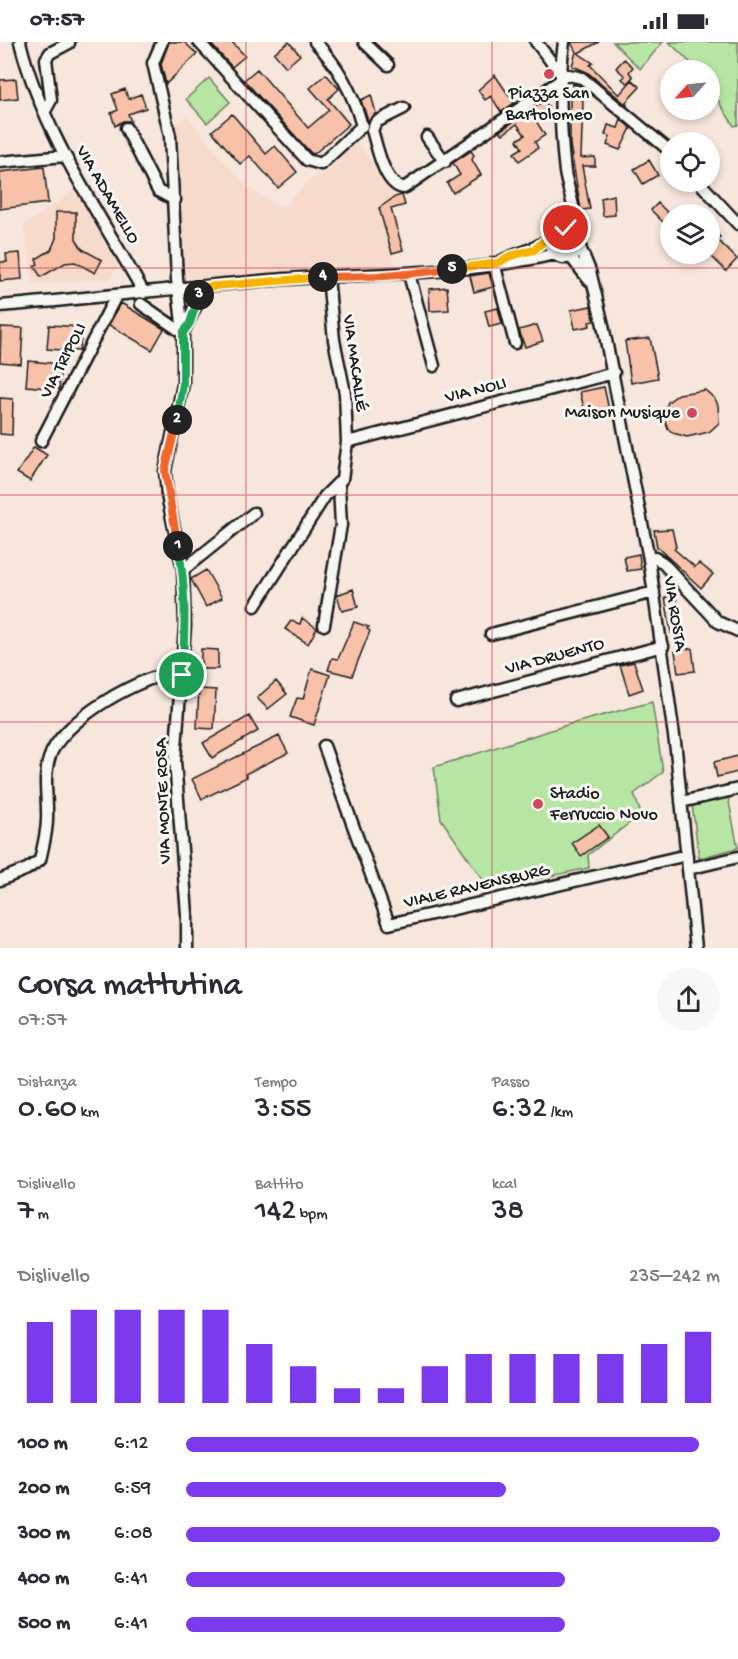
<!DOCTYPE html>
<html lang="it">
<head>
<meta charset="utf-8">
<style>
  body { margin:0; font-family:"Gochi Hand",sans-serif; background:#f7f7f7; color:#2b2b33; height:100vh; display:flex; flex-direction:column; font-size:22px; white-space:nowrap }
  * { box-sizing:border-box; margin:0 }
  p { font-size:20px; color:#7c7c81 }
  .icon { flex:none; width:33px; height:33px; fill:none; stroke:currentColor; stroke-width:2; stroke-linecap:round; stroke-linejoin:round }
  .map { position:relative; height:906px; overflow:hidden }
  .panel { display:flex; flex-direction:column; background:#fff; flex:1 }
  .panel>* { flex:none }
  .needle { width:39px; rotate:243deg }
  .controls { position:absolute; left:660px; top:18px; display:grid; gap:12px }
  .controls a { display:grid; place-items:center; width:60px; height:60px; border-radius:50%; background:#fff; box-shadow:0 3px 9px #0003; font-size:30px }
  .pin { position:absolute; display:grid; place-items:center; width:51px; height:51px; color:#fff; margin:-26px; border:3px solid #fff; border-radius:50%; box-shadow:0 2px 6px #0007 }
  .km { position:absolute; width:30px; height:30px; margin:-15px; border-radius:50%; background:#222; color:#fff; font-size:16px; line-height:30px; text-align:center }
  .round { display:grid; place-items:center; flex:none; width:63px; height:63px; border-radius:32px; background:#f7f7f7 }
  .head { display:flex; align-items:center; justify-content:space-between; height:102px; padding:0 18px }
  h1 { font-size:33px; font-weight:600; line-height:45px }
  .stats { display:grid; grid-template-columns:repeat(3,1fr); gap:9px; height:102px; padding:6px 18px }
  .stats div { display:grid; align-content:center }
  .stats b { font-size:30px; font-weight:600 }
  .stats small { font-size:16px; font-weight:400 }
  .stats p { font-size:16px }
  .chart { height:168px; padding:12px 18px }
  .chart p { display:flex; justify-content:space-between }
  .chart svg { width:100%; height:108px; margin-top:6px; stroke:#7c3aed; stroke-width:6 }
  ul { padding:0 18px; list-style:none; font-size:20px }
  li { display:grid; grid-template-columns:96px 72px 1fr; align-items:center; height:45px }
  li i { height:15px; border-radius:8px; background:#7c3aed }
  .status { display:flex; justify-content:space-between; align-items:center; height:42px; padding:0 30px; background:#fff; direction:ltr }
  .status svg { height:16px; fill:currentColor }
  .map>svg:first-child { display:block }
  .built { fill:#f6dbcd }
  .green { fill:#b7e5a4; stroke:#6a8060; stroke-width:1.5 }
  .building { fill:#f7c2a9; stroke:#1c1c1c; stroke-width:1.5 }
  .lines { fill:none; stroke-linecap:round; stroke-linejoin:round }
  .minor-casing { stroke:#1c1c1c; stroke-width:15 }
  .minor { stroke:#f6f6f2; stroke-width:10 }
  .split-1-casing { stroke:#fff; stroke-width:12 }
  .split-2-casing { stroke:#fff; stroke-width:12 }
  .split-3-casing { stroke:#fff; stroke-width:12 }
  .split-4-casing { stroke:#fff; stroke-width:12 }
  .split-5-casing { stroke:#fff; stroke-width:12 }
  .split-6-casing { stroke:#fff; stroke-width:12 }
  .split-1 { stroke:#22a559; stroke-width:8 }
  .split-2 { stroke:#f0652b; stroke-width:8 }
  .split-3 { stroke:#22a559; stroke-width:8 }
  .split-4 { stroke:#f5b400; stroke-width:8 }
  .split-5 { stroke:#f0652b; stroke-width:8 }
  .split-6 { stroke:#f5b400; stroke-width:8 }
  .grid { fill:none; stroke:#d1495b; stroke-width:1.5; stroke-opacity:0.55 }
  .poi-dot { fill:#d1495b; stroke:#f6f6f2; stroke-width:2 }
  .labels { text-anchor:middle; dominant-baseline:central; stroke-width:6; stroke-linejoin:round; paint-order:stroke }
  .poi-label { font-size:18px; fill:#1c1c1c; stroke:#f6f6f2 }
  .street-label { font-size:18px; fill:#1c1c1c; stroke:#f6f6f2 }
</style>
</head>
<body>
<div class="status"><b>07:57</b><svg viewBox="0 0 49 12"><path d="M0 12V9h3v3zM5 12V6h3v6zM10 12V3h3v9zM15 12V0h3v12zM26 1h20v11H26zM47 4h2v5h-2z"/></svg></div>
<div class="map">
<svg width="738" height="906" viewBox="0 0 738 906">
  <rect width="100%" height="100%" fill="#f6e6dc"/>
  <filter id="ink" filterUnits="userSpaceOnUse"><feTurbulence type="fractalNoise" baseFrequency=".0167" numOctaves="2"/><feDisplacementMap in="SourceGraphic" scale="12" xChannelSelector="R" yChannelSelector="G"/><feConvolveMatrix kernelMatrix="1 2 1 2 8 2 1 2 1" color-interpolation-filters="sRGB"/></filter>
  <g filter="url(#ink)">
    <path class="built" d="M187 74 246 144 282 166 307 140 336 121 355 96 395 155 379 166 396 227 188 237 185 232 174 84Z
      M77 146 120 219 111 236 33 243 24 183Z"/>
    <path class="green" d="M613 0H663L640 27Z
      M669 0H738V83L734 84 710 46V28H698Z
      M209 36 230 60 207 81 186 57Z
      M652 660 663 730 634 752 641 772 588 813 589 826 489 847 441 777 434 725 567 683Z
      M728 755 738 806 699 816 692 762Z"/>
    <path class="building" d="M169 0H184L197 12 166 42 161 22Z
      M209 0H232L245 14 232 25Z
      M289 0 300 13 286 25 274 11Z
      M571 0H599L578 11 593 21 590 23 619 53 632 38 640 45 626 60 627 63 587 30 572 24 576 10Z
      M624 17 633 25 629 30 633 35 627 41 622 37 625 34 616 26Z
      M257 27 308 86 329 68 310 46 326 32 339 47 328 57 349 82 314 112 311 111 244 38Z
      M495 33 514 61 501 70 491 54 485 58 478 48Z
      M16 37 18 56 0 58V38Z
      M573 42 582 45 578 55 583 58 581 116 595 115V124H582L590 167 581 168 570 103V54Z
      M125 47 128 57 141 52 146 66 128 72 131 79H123L115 84 111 71 118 68 112 52Z
      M371 53 376 71 368 79 361 58Z
      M544 59 549 65 534 76 545 93 535 100 538 106 519 119 514 111 522 106 517 98 525 93 517 82 503 92 500 89Z
      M232 72 266 112 275 104 297 130 278 146 250 114 240 122 212 89Z
      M621 78 631 86 620 108 607 103 610 94 605 93 608 83 618 86Z
      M471 109 474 113 472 118 481 133 453 151 447 141 460 133 453 121Z
      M649 118 658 133 643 142 634 127Z
      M44 125 48 161 0 167V130Z
      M402 153 405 163 391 167 403 208 392 211 379 166 395 155Z
      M614 153 615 173 603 174 601 156Z
      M658 161 670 173V187L651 168Z
      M56 170H76V197L82 207 102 218 95 231 75 220 65 221 41 235 34 224 38 222 36 217 51 208 56 196Z
      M710 184 720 195 717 197 737 217 726 229 710 213Z
      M20 211 22 237 0 239V220H7L6 212Z
      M489 231 493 245 474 250 470 234Z
      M447 245 449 268 430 269 429 247Z
      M121 261 164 287 152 308 109 283Z
      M591 264 594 279 589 280 590 284 575 287 571 268Z
      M498 266 502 282 489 285 485 269Z
      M49 283 83 285 79 309 47 307Z
      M537 283 543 299 525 305 519 288Z
      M1 285 23 286 21 322 0 320Z
      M650 296 658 336 631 341 625 299Z
      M28 319 61 322 59 347 26 344Z
      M604 345 609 368 593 372 592 364 584 366 580 350Z
      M705 348 715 357 718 363 719 381 709 390 687 395 673 391 668 387 663 373 668 360 679 352Z
      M0 356 13 357 12 393 0 392Z
      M34 405 47 413 30 439 17 431Z
      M672 487 676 505 674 507 695 525 699 521 713 532 701 546 657 505 654 488Z
      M639 512 641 527 627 529 624 515Z
      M206 528 222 556 206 565 191 537Z
      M353 547 358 565 342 569 337 553Z
      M676 553 682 589 671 591 665 555Z
      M302 576 317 586 308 602 285 587 291 579 300 582Z
      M354 580 369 585 367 587 370 589 352 634 328 628 332 616 338 617Z
      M692 606 695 629 678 631 675 609Z
      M201 607 218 608V627H201Z
      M634 620 643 647 629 652 620 623Z
      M312 627 330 633 314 683 290 675 297 656 303 657Z
      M276 639 287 652 268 667 257 656Z
      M199 647 216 648 214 687 197 686Z
      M249 674 258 689 212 716 203 701Z
      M279 694 288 711 245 732 247 735 202 757 192 737Z
      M738 714V730L717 735 714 720Z
      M599 783 608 795 581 814 572 801Z"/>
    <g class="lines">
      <defs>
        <path id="minor" d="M20 0C43 92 98 169 144 251
          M162 0 153 21 170 94 177 237 183 291V342L165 429 167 453 183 528 185 584 175 719 187 872V906
          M199 0 307 118 321 122 362 84C353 51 339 24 315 0
          M364 0 388 23
          M536 0 560 31 582 36 670 109
          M564 0C558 43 560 86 565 130 568 149 578 171 574 189
          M404 66 376 80 372 88C377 104 384 144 404 146L558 40
          M45 69 51 58 46 17 50 11 69 1
          M126 86 158 149 175 158
          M427 95 445 120
          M0 120 65 114
          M699 140 738 182
          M550 201a15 15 0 1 1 30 0a15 15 0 1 1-30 0Z
          M579 203 590 229 603 283 649 517 676 708 696 906
          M570 214 589 238
          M494 221 515 301
          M498 221C516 210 533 210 551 195
          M409 232 434 324
          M141 262 183 291
          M0 264C95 256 190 244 285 237 375 231 467 233 555 212
          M183 291 205 245
          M41 399 116 254
          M347 400 614 331
          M649 517 655 516 662 520 718 580 738 589
          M183 528 254 471
          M255 564 325 454 342 437 347 400 345 351 334 298 328 235
          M324 583 341 483 339 444
          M491 592 654 550
          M456 659 663 604
          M324 704 389 882 687 813
          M681 760 738 747
          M688 827 738 815
          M0 838 27 827 40 818C43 804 47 791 47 777 48 757 43 737 49 717 59 679 144 631 182 629"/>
      </defs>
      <use href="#minor" class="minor-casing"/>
      <use href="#minor" class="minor"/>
    </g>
  </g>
  <g class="lines" filter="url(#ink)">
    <defs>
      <path id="split-1" d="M178 504C187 547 185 590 182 633"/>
      <path id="split-2" d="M177 378 165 429 178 504"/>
      <path id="split-3" d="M177 378 183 342V291L190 281 199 253"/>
      <path id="split-4" d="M199 253 205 245 323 235"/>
      <path id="split-5" d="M323 235 387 234 452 227"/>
      <path id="split-6" d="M452 227 498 221 510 214 534 208 556 188 566 186"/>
    </defs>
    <use href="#split-1" class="split-1-casing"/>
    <use href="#split-2" class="split-2-casing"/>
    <use href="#split-3" class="split-3-casing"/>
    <use href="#split-4" class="split-4-casing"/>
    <use href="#split-5" class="split-5-casing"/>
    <use href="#split-6" class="split-6-casing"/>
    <use href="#split-1" class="split-1"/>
    <use href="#split-2" class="split-2"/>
    <use href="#split-3" class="split-3"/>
    <use href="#split-4" class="split-4"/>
    <use href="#split-5" class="split-5"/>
    <use href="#split-6" class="split-6"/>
  </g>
  <path class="grid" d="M246 0V906M492 0V906M0 226H738M0 453H738M0 680H738"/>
  <g class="poi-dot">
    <circle cx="549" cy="32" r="6"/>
    <circle cx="692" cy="371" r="6"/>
    <circle cx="538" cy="762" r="6"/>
  </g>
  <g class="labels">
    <g class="poi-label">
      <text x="549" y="52">Piazza San<tspan x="549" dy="21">Bartolomeo</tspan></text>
      <text x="680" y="371" text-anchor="end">Maison Musique</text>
      <text x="550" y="752" text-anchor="start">Stadio<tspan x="550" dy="21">Ferruccio Novo</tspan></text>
    </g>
    <g class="street-label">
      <text transform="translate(107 153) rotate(60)">VIA ADAMELLO</text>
      <text transform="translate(64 319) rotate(-63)">VIA TRIPOLI</text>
      <text transform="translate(354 321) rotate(82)">VIA MACALLÉ</text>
      <text transform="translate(476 349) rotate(-14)">VIA NOLI</text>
      <text transform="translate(674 572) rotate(81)">VIA ROSTA</text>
      <text transform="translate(555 615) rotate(-15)">VIA DRUENTO</text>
      <text transform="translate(164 759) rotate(-92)">VIA MONTE ROSA</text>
      <text transform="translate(477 845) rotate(-13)">VIALE RAVENSBURG</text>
    </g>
  </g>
</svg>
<div class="controls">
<a><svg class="needle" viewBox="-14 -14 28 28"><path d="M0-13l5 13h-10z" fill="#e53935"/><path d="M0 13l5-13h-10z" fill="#7c7c81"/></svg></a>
<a><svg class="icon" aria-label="locate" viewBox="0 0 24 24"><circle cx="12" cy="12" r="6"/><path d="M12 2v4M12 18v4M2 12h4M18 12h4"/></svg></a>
<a><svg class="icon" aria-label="layers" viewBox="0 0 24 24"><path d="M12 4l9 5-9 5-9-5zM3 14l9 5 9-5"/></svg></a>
</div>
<div class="pin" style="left:182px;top:633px;background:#1e9e55"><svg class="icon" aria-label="arrive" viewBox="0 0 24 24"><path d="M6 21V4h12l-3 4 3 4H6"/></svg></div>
<div class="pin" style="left:566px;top:186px;background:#d93025"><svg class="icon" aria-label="check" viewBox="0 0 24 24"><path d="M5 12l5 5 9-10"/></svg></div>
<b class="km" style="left:178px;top:504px">1</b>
<b class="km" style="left:177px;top:378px">2</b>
<b class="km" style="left:199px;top:253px">3</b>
<b class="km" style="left:323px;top:235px">4</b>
<b class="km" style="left:452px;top:227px">5</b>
</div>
<section class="panel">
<div class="head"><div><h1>Corsa mattutina</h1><p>07:57</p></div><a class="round"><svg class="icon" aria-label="share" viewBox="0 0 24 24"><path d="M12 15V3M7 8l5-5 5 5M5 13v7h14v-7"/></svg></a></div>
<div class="stats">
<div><p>Distanza</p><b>0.60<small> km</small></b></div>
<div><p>Tempo</p><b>3:55</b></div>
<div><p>Passo</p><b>6:32<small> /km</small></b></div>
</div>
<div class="stats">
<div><p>Dislivello</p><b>7<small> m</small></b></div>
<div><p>Battito</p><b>142<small> bpm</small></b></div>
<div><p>kcal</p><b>38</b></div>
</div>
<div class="chart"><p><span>Dislivello</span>235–242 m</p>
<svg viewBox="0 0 160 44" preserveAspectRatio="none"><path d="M5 44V11M15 44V6M25 44V6M35 44V6M45 44V6M55 44V20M65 44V29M75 44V38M85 44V38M95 44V29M105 44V24M115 44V24M125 44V24M135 44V24M145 44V20M155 44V15"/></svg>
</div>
<ul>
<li><b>100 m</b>6:12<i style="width:96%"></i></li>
<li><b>200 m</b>6:59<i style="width:60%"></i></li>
<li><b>300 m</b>6:08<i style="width:100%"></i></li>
<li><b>400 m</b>6:41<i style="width:71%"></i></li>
<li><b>500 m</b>6:41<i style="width:71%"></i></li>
</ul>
</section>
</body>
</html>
